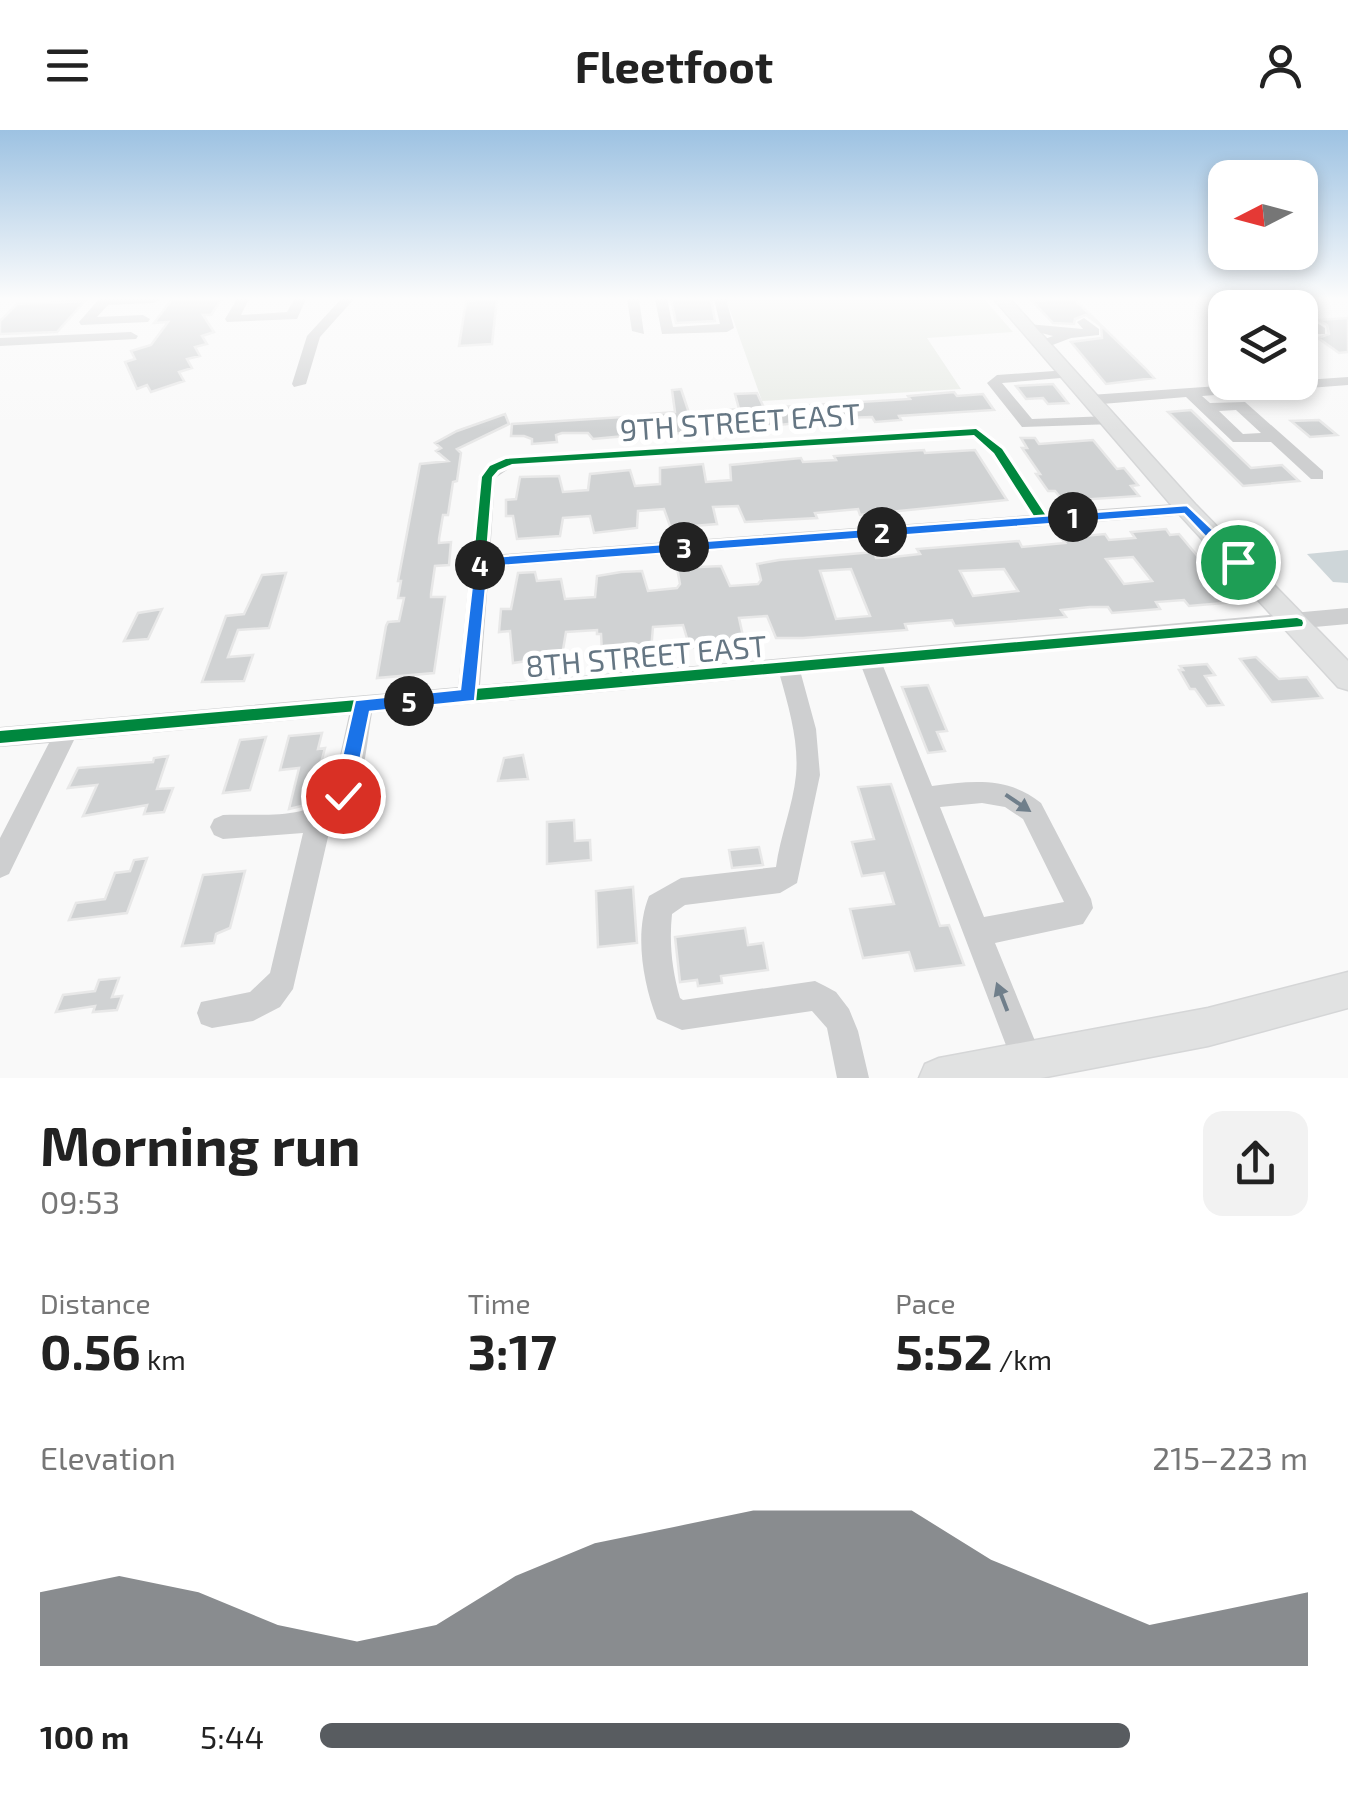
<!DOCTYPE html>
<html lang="en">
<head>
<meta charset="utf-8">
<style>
  body { margin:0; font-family:"Exo 2",sans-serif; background:#f2f2f2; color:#222; height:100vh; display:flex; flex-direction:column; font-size:38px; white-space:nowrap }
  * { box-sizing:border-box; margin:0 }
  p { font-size:32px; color:#767676 }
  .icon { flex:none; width:55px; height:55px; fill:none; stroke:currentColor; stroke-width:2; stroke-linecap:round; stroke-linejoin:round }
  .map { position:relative; height:948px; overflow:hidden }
  .drawer { display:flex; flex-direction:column; background:#fff; flex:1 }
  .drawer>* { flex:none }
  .needle { width:65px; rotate:264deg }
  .buttons { position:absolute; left:1208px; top:30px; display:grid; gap:20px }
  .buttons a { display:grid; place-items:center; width:110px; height:110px; border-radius:20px; background:#fff; box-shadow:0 5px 15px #0003; font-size:50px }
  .pin { position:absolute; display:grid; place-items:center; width:85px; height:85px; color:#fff; margin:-42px; border:5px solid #fff; border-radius:50%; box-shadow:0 2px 10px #0007 }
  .km { position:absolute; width:50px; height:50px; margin:-25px; border-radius:50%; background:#222; color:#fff; font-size:28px; line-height:50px; text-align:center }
  .round { display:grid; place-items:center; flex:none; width:105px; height:105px; border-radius:20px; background:#f2f2f2 }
  .headline { display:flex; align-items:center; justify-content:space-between; height:170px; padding:0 40px }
  h1 { font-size:55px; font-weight:700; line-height:75px }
  .figures { display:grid; grid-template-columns:repeat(3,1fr); gap:15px; height:170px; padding:10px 40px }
  .figures div { display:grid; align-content:center }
  .figures b { font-size:50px; font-weight:700 }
  .figures small { font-size:28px; font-weight:400 }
  .figures p { font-size:28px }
  .chart { height:280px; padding:20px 40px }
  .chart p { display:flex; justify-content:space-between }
  .chart svg { width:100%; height:180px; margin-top:10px; fill:#585c60; opacity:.7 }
  ul { padding:0 40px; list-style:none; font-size:32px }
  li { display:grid; grid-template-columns:160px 120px 1fr; align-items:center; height:75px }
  li i { height:25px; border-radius:12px; background:#585c60 }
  header { display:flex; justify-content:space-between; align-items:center; height:130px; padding:0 40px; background:#fff; font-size:45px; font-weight:700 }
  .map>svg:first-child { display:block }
  .green { fill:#e8ebe6 }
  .water { fill:#ced6d9 }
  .building { fill:#d0d2d3; stroke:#e8e8e8; stroke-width:2.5; fill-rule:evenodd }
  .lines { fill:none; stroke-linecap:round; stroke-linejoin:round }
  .major-casing { stroke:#d5d6d7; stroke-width:3 }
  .minor { fill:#cecfd0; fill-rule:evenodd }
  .major { fill:#e1e2e2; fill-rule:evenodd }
  .cycleway-casing { stroke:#fff; stroke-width:7 }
  .cycleway { fill:#00873e; fill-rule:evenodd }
  .oneway { fill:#707f8b }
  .route { fill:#1a73e8; stroke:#fff; stroke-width:2.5 }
  .labels { text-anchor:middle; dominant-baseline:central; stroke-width:10; stroke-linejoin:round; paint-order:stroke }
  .street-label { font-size:30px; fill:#657683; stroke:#fff }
</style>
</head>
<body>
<header><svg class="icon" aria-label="menu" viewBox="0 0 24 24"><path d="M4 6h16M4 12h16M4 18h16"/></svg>Fleetfoot<svg class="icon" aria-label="person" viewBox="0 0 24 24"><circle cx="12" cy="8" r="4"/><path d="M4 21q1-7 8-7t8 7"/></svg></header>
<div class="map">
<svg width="1348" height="948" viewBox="0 0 1348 948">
  <rect width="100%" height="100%" fill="#f9f9f9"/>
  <path class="green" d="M726 169H984L1013 202 927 208 961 259 762 271Z"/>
  <path class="water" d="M1348 420V453L1333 452 1307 424Z"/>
  <path class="building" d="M172 169H222L211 185H203L214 202 202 206 207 214 195 217 200 226 187 229 192 238 179 242 184 251 151 262 147 255 137 259 125 232 135 229 131 221 151 215 168 192 154 193Z
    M497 169 492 214 459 216 466 171Z
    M671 169H711L715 191 676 193Z
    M1074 169 1146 239 1154 248 1106 254 1071 212 1102 208 1101 196 1086 185 1075 189 1074 194 1053 193 1032 171Z
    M85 171 57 202 0 204V191L17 174Z
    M1348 188V222L1339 223 1318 208 1329 204 1327 195 1318 190Z
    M1053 254 1068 273 1048 274 1043 268 1026 269 1016 256Z
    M681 259 692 292V303L655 304 651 284 675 282 672 260Z
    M954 262 957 266 983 264 994 280 899 286 901 290 875 292 872 287 843 288 845 294 818 295 816 291 721 301 715 281 739 279 735 264 757 263 764 278 910 269 908 266Z
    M1191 280 1251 338 1282 335 1299 351 1243 356 1168 282Z
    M505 284 509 294 457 319 461 323 457 351 453 352 448 385H443L439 409V413L451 412 449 435 435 436 431 464V467H445L434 543 377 548 386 496 388 492 399 491 404 468H398L401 451H398L420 334 448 331 436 321 441 318 435 313 457 301Z
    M623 287 625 306 593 309 588 303H562L556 305 557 312 532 314V309L524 306H511L512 294Z
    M1319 290 1337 305 1310 307 1291 291Z
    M1021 308H1035L1039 314 1093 310 1117 339 1124 338 1138 355 1131 356 1139 366 1063 371 1055 361H1048L1036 344H1040L1022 318H1027Z
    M924 320 925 323 975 320 1007 370 860 385 858 379 815 383 817 388 745 392 738 376 713 377 717 394 693 396H670L664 379 638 381 637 398 594 403 590 386 563 388 560 406 517 409 513 386H506V370L516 369 520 347 559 346 563 362 588 360 590 344 630 340 635 356 660 354V338L703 334 706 352 731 350 730 335 801 328 803 332 836 330 834 326Z
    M1166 399 1170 405 1179 404 1236 472 1189 476 1184 470 1156 472 1160 479 1112 483 1108 477H1090L1061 480 1066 487 955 496 952 490 905 494 907 500 803 508H776L767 486 739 488 744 511 690 518 683 495 653 497 651 521 629 523H602L601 504H597V500L566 502 562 526 513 533 510 501 499 502 501 479H511L518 443 535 442 537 451 561 449 565 469 595 467 597 446 621 442 642 441 648 461 677 458 680 454 677 438 721 436 730 456 758 454 761 450 757 434 779 430 874 422 876 428 893 427 920 424 917 419 1019 411 1022 417 1065 413 1061 408 1105 404 1109 410 1135 408 1131 402ZM1133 427 1152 451 1124 454 1106 429ZM851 439 870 486 836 489 820 441ZM1004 439 1018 461 973 466 960 441Z
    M286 443 269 498 238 500 228 527 253 525 244 551 202 552 226 486 244 484 262 445Z
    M162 479 148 509 124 511 138 483Z
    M1256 527 1279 549 1307 547 1322 568 1272 572 1240 529Z
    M1207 534 1215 545 1205 546 1223 575 1207 576 1195 559H1190L1179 540H1183L1180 536Z
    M928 555 947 601 937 602 945 621 928 623 902 557Z
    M322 603 318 619 325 618 310 674 289 679 299 638 280 640 289 606Z
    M266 607 250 660 223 663 240 610Z
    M523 625 528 649 498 651 504 628Z
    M168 626 157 659 173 658 164 682 144 684 147 675 83 686 97 655 68 658 78 638 153 632 154 628Z
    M891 654 940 796 949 795 964 835 915 841 909 822 863 828 850 779 894 774 884 743 862 746 852 712 874 709 858 657Z
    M574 690 575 711 590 710 591 730 547 734V692Z
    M759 717 763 735 732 738 729 720Z
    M147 728 127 783 69 790 76 773 105 769 115 743 130 741 134 730Z
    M245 741 230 798 216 804 214 813 182 816 203 745Z
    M633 757 637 813 598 817 596 761Z
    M745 798 748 815 763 813 768 840 721 846 722 853 698 856 697 850 680 852 675 807Z
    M119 848 112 867 122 866 117 880 93 882 95 876 56 882 63 865 95 861 99 850Z"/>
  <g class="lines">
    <defs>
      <path id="major" d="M994 169H1010L1195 374 1348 531V560L1338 557 1179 384Z
        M1348 842V878L1208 916 1041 948H919L925 934 939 928 1208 878Z"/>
    </defs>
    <use href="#major" class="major-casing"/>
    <path class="minor" d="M99 169H160L154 173 108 175 97 187 143 185 150 189 148 192 81 195 79 192Z
      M237 169H249L241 185 287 182 294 169H306L297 189 227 192 225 189Z
      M341 169H354L320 207 306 254 294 257 292 254 307 206Z
      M627 169H639L644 204 632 201Z
      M655 169H667L673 197 720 194 714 169H726L734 198 727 202 662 204Z
      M1267 169H1281L1292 178H1277Z
      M1300 183 1325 198V204H1315L1300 193Z
      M1084 188 1099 199V205L1071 208 1042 219 1037 218V212L1053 206 1021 198 1028 194 1083 199 1077 192Z
      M131 202 138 206 136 209 0 216V208Z
      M1068 240 1075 244 1073 247 1002 253 1032 289 1109 286 1114 288V294L1022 297 987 253 997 245Z
      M1348 247V255L1202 266 1210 273 1245 272 1323 341V349H1311L1271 312H1233L1186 267 1090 275 1082 270 1090 265ZM1236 280 1261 303 1243 304 1219 281Z
      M976 297 1004 318 1047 383 1187 373 1196 379 1187 385 489 438 480 555 1348 478V494L883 536 932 656C971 651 1008 646 1041 673L1091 769 1093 778 1083 794 995 813 1044 933 1039 944 1029 948 1017 944 862 538 801 544 816 599 820 645 797 753 780 763 685 775 672 784C669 813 672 840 680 868L683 870 815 851 825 856 836 862 849 879 858 901 869 948H837L827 898 812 881 682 900 657 889C643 853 634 803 649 766L681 748 776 737C780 706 793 676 796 645 799 612 789 578 780 546L372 583C365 620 365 673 331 694L293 859 280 877 253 891 212 898 201 894 197 883 201 872 250 862 270 843 303 703 223 709 214 705 210 697 214 689 223 685C256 683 310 692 332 662L349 585 74 610 9 744 0 748V708L49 613 0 617V597L458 557 479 347 488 334 510 326ZM972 307 992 324 1030 385 490 425 495 348 513 336ZM982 673 1005 677 1023 689 1064 772 984 787 940 677Z"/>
    <use href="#major" class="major"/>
    <defs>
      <path id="cycleway" d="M976 299 1002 319 1048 389 1046 392H1038L994 323 974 305 512 334 498 340 492 347 475 559 1297 488 1302 490 1303 493 1302 496 0 613V601L461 561 482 347 490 336 506 329Z"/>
    </defs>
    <use href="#cycleway" class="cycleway-casing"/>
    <use href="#cycleway" class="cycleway"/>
  </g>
  <defs><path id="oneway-solid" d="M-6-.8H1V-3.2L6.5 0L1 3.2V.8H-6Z" transform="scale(2.5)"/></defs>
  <g class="oneway">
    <use href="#oneway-solid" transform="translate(1018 673) rotate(34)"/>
    <use href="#oneway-solid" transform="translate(1002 867) rotate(-111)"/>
  </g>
  <linearGradient id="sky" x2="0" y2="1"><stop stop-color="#9dc2e2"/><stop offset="0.56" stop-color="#fcfcfc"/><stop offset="1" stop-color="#fcfcfc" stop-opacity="0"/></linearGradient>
  <rect width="1348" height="301" fill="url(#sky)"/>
  <path class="route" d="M1187 375 1243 428V436H1233L1184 384 488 437 475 571 370 582 353 666 343 676 333 666 355 570 460 559 475 428Z"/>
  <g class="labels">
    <g class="street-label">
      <text transform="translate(740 291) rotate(-4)">9TH STREET EAST</text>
      <text transform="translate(646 525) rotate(-5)">8TH STREET EAST</text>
    </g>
  </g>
</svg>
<div class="buttons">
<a><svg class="needle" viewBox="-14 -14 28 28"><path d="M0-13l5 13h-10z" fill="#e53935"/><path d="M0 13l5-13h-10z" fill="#767676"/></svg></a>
<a><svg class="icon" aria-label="layers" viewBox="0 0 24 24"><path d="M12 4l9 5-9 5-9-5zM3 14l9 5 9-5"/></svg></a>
</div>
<div class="pin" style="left:1238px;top:432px;background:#1e9e55"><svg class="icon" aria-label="arrive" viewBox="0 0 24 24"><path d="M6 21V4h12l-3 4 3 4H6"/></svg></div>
<div class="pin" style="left:343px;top:666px;background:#d93025"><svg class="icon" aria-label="check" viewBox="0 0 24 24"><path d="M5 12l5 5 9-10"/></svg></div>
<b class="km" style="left:1073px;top:387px">1</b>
<b class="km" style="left:882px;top:402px">2</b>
<b class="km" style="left:684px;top:417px">3</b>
<b class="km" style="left:480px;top:435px">4</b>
<b class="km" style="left:409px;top:571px">5</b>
</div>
<section class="drawer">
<div class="headline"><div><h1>Morning run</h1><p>09:53</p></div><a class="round"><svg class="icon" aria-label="share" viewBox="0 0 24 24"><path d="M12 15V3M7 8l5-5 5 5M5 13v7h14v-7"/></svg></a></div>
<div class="figures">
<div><p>Distance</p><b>0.56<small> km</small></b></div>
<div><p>Time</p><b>3:17</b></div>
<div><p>Pace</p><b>5:52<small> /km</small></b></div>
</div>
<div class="chart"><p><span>Elevation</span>215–223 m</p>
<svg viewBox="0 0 160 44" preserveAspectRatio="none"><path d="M0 44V26L10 22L20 26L30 34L40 38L50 34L60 22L70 14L80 10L90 6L100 6L110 6L120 18L130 26L140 34L150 30L160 26V44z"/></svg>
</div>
<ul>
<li><b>100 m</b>5:44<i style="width:82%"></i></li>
</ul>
</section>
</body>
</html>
